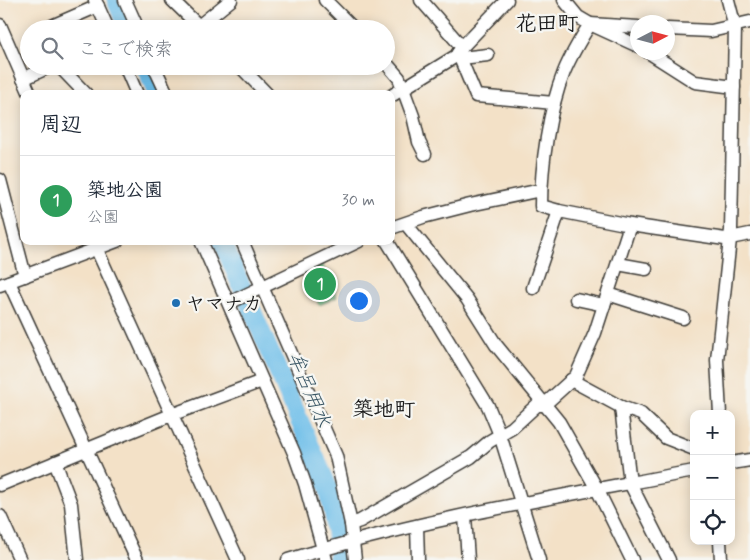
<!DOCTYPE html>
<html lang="ja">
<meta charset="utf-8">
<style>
body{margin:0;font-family:Mynerve,"Klee One",sans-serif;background:#f2f2f3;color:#1f2937}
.controls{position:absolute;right:15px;bottom:15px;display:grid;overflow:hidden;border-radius:10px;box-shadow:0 2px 12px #0003}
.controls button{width:45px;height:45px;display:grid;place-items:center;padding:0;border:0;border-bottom:1px solid #e0e1e3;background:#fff;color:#1f2937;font:25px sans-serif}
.compass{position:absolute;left:630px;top:15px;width:45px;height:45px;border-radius:50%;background:#fff;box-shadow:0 2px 12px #0003;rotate:84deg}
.you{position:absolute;left:358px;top:300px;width:18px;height:18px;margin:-12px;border:4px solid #fff;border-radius:50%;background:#1a73e8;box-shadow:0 0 0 8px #1a73e833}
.badge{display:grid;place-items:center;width:32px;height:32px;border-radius:50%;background:#0b8043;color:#fff;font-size:16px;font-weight:700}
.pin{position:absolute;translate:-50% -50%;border:2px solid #fff;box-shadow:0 1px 5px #0006}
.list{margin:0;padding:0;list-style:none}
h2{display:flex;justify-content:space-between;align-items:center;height:65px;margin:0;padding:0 20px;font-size:21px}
h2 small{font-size:16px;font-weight:400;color:#747a83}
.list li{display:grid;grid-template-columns:32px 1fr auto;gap:15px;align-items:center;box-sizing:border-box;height:90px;padding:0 20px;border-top:1px solid #e0e1e3}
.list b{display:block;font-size:19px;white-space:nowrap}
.list p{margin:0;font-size:16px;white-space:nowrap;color:#747a83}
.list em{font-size:16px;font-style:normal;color:#747a83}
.icon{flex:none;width:28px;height:28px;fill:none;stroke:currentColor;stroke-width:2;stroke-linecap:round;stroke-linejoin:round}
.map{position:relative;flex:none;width:750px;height:560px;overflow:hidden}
.search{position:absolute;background:#fff;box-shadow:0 2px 12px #0003;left:20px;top:20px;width:375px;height:55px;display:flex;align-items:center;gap:12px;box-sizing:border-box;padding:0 18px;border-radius:28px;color:#747a83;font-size:19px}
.panel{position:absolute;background:#fff;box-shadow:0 2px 12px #0003;left:20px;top:90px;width:375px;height:155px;border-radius:10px}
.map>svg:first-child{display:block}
</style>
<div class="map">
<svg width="750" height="560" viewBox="0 0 750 560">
<rect width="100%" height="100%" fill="#f6f6f2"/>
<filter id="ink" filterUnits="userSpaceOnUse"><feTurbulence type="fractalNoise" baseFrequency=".02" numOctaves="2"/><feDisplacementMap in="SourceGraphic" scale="10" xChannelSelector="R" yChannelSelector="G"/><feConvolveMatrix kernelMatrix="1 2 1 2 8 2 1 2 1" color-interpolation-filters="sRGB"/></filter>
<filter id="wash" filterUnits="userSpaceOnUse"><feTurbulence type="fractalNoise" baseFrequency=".0096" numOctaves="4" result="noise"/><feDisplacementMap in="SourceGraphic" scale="20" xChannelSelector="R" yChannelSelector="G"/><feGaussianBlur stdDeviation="1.12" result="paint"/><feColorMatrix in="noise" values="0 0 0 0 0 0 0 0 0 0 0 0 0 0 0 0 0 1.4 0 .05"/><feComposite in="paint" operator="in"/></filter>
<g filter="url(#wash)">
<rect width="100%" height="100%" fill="#f3e1c7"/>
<polygon fill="#76cb8f" stroke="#497456" points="322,264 337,297 319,305 304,272"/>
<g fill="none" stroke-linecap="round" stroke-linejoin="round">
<g stroke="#6dbee9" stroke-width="19">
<polyline points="116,0 128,29"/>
<polyline points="145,66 157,94"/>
<polyline points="222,241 328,487 335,522 338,560"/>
</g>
</g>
</g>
<g filter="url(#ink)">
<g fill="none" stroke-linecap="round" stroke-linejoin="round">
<defs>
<g id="minor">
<polyline points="95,0 108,29"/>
<polyline points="125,0 138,29"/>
<polyline points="172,0 202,29"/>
<polyline points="325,0 354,29"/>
<polyline points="421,0 462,47"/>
<polyline points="564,0 578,17 590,24 638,46"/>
<polyline points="0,25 30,94"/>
<path d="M638 27 590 24C580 40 571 55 564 72 549 109 541 166 541 206L559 211 630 225 725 239 750 234"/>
<polyline points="45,29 98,6"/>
<polyline points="195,29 231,0"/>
<polyline points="668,29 711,31 750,22"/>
<polyline points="648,52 695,82 734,87"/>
<polyline points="458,53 476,96 554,103"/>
<polyline points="461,58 488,55"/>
<polyline points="386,63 399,78 413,116 419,142 425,154"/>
<polyline points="59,66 86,94"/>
<polyline points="125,66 137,94"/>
<polyline points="154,66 167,94"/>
<polyline points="240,66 267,94"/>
<polyline points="23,79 51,66"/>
<polyline points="391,96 456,56 462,47 507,0"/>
<polyline points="0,180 25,276"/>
<polyline points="406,224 467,299 496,345 559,422 597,489 632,560"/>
<polyline points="391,228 423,217 470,205 541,190"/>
<polyline points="93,241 238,560"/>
<polyline points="201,241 294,453 305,484 326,560"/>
<polyline points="242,241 336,456 351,524 355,560"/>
<polyline points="387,241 488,406 500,435 539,560"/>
<polyline points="618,264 646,269"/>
<polyline points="9,282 137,560"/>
<polyline points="0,285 117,241"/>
<polyline points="533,288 559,211"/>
<polyline points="608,294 683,318"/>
<polyline points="576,299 604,305"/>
<polyline points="229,303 359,241"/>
<polyline points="571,380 621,407 641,414 666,438 694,449"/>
<polyline points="621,407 630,483 669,560"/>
<polyline points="720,414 717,360 731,230 735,27 728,0"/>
<polyline points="55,462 71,504 77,560"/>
<polyline points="731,463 750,460"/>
<polyline points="0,485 171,415 262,381"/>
<polyline points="0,516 20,560"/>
<polyline points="465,516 468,560"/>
<polyline points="351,524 360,521 471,457 490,441 512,428 537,405 544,405 576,376 595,333 630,225"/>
<polyline points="417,526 418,560"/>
<polyline points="720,541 721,560"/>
<path d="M288 560C420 519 558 497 694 471"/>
</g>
</defs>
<use href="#minor" stroke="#3c3a36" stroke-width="15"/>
<use href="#minor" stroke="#fff" stroke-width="12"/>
</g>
</g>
<circle fill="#1f6fb2" stroke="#f6f6f2" stroke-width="2" cx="176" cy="303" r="5"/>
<g text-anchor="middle" stroke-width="4.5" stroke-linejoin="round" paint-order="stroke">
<g font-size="19" font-weight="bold" fill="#1c1c1c" stroke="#f6f6f2" text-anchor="start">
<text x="186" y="310">ヤマナカ</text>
</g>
<g font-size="20" font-style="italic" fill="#385564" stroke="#f6f6f2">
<text transform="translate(310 389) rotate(67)" y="7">牟呂用水</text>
</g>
<g font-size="21" font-weight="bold" fill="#1c1c1c" stroke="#f6f6f2">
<text x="547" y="30">花田町</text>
<text x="384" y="416">築地町</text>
</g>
</g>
</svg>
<div class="controls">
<button>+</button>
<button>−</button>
<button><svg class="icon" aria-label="locate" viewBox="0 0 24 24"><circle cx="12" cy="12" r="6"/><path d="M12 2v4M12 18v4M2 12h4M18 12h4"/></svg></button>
</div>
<svg class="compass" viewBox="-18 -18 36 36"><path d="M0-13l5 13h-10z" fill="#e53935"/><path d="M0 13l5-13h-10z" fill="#747a83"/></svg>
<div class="you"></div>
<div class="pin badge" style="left:320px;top:284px;background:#2e9e5b">1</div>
<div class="search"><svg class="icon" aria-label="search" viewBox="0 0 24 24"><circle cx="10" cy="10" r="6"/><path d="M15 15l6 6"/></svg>ここで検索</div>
<section class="panel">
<h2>周辺<small></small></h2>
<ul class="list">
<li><span class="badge" style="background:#2e9e5b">1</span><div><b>築地公園</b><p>公園</p></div><em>30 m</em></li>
</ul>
</section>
</div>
